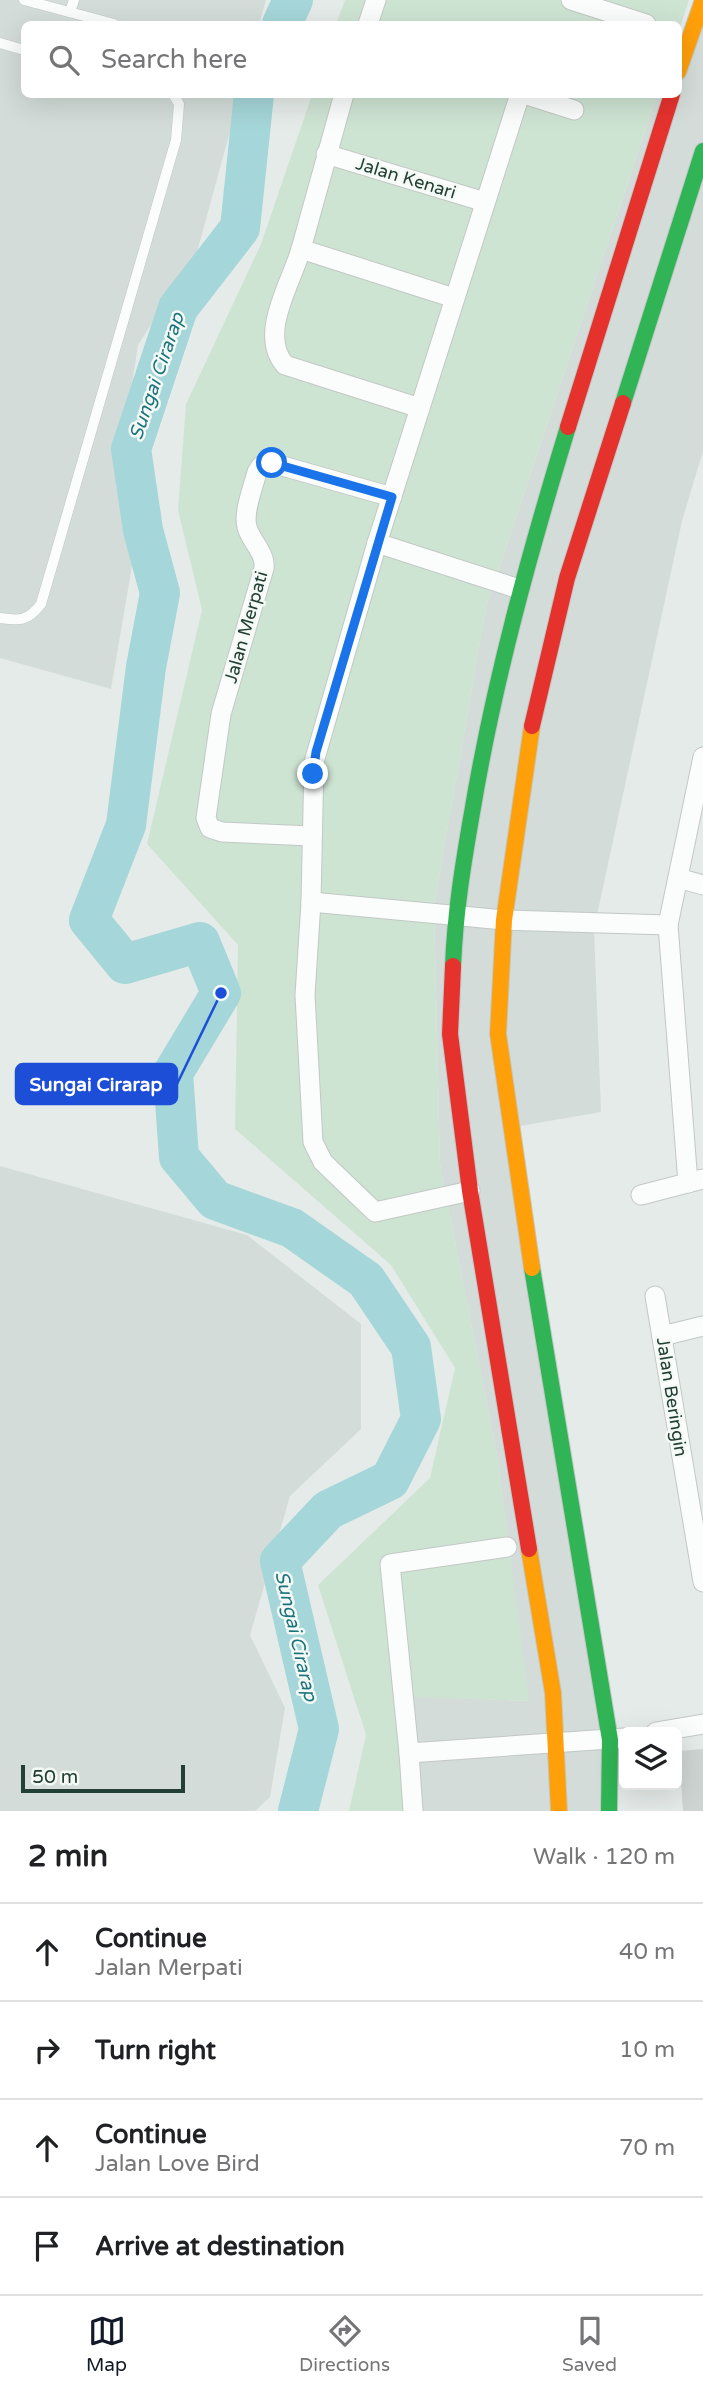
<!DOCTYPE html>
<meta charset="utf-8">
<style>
body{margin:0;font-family:"Varela Round",sans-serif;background:#f6f6f6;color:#202124}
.controls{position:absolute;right:21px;bottom:21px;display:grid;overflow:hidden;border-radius:10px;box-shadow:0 7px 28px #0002}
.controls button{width:63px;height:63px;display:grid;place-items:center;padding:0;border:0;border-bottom:2px solid #e0e0e0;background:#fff;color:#202124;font:35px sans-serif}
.scale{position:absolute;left:21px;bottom:18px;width:164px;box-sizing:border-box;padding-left:7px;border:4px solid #223f35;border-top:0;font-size:19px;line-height:24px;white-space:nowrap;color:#223f35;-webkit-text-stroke:5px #f4f9f6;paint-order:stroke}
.stop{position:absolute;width:21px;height:21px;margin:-16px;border:5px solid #1a73e8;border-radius:50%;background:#fff}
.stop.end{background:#1a73e8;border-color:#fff;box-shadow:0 2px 7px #0008}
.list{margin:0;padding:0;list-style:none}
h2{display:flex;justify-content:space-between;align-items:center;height:91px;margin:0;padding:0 28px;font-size:30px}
h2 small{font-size:23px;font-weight:400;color:#757577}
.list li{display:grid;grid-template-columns:46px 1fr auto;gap:21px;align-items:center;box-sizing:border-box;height:98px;padding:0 28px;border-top:2px solid #e0e0e0}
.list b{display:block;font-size:26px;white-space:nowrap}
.list p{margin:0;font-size:23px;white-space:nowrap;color:#757577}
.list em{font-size:23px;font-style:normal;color:#757577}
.icon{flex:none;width:38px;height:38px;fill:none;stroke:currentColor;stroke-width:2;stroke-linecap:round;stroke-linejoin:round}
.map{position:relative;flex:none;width:703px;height:1811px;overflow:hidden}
.search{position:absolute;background:#fff;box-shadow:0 7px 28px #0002;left:21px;right:21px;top:21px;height:77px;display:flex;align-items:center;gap:18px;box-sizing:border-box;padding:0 24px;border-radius:10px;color:#757577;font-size:26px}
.sheet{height:483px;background:#fff}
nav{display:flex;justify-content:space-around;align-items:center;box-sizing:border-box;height:98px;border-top:2px solid #e0e0e0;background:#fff;font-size:19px;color:#757577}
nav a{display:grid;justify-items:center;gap:4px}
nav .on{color:#111827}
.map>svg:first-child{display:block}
</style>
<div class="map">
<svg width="703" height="1811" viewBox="0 0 703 1811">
<rect width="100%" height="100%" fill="#e5ebe8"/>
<g fill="#d3dcd8">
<polygon points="0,0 266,0 259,24 24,24 24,94 240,95 197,252 138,345 116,487 134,554 111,689 0,658"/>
<polygon points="703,0 703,451 682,521 594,929 601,1112 520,1126 615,1811 409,1811 408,1696 528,1701 498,1461 440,1165 434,906 486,607 657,95 678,94"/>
<polygon points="0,1166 247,1235 361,1324 361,1429 290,1496 250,1635 285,1708 270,1797 255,1811 0,1811"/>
</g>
<g fill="#cee4d3">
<polygon points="345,0 689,0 679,30 678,24 336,24"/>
<polygon points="312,95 657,95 486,607 434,906 440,1165 498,1461 529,1701 408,1697 409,1811 349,1811 366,1735 318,1585 430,1478 455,1368 391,1265 235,1129 238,945 147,844 202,610 178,510 186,404 261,244"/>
</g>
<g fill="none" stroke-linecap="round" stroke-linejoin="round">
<g stroke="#a5d6d9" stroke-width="40">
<polyline points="282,24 293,0"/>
<polyline points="254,94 240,228 178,308 131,449 143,530 160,593 146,667 126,825 89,920 125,964 200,942 221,993 173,1073 179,1157 215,1200 292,1228 366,1280 411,1347 421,1419 390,1480 328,1510 280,1561 319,1729 298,1811"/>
</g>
</g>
<polygon fill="#ced4d1" points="703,1749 703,1811 683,1811 679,1751"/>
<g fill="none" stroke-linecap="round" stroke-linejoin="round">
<defs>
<g id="lane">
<polyline points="24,0 114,24"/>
<polyline points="70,12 74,0"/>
<polyline points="0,43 24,50"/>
<path d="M0 618C20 621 28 621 41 604L176 140 179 104 173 94"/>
</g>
<g id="street">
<polyline points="571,0 646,24"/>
<polyline points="368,24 376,0"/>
<polyline points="524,94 574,110"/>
<polyline points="326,154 485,202"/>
<polyline points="301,249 344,94"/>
<path d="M420 408 285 365C258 334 291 284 301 249L454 298"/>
<polyline points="377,543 314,762 311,902 305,995 313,1142 323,1162 375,1212 470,1191"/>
<polyline points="519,589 377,543 520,94"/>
<path d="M311 836 222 832 210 828 206 818 221 714 264 568C266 553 251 542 247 527 243 512 253 488 257 472L261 466 272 463 392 497"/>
<polyline points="678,878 703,885"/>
<polyline points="311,902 504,920 668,925"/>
<polyline points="688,1183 668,925 703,757"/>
<polyline points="641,1195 703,1179"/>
<polyline points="655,1296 703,1582"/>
<polyline points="662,1336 703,1326"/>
<polyline points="656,1732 703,1724"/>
<polyline points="409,1753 390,1564 507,1547"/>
<polyline points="413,1811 409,1753 624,1738"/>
</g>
<g id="fast">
<polyline points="623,403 703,151"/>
<path d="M453 966C455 914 463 864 472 813 494 681 529 555 568 427"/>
<polyline points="532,1268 610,1740 609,1811"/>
</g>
<g id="slow">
<polyline points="678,72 703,0"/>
<polyline points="532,1268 498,1034 504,920 532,726"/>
<polyline points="529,1549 553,1693 559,1811"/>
</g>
<g id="jam">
<polyline points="568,427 672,94"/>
<polyline points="532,726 567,578 623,403"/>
<polyline points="453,966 450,1034 470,1191 529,1549"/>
</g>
</defs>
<use href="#lane" stroke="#c2c8c5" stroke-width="11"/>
<use href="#street" stroke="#c2c8c5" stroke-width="21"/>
<use href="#fast" stroke="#c1c8c5" stroke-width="18"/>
<use href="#slow" stroke="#c1c8c5" stroke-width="18"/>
<use href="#jam" stroke="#c1c8c5" stroke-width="18"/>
<use href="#lane" stroke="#fbfcfc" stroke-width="10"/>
<use href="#street" stroke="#fbfcfc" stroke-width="19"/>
<use href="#fast" stroke="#30b455" stroke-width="16"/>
<use href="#slow" stroke="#ff9f0a" stroke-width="16"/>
<use href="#jam" stroke="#e5322d" stroke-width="16"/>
</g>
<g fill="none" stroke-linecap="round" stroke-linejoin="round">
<polyline stroke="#1a73e8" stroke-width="9" points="272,463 392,497 316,752 313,774"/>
</g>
<g text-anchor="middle" stroke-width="5" stroke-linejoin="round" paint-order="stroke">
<g font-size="18" fill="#223f35" stroke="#f4f9f6">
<text transform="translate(406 178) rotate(17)" y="6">Jalan Kenari</text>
<text transform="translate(246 627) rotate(-74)" y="6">Jalan Merpati</text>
<text transform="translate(672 1397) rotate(81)" y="6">Jalan Beringin</text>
</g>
<g font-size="19" font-style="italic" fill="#1b747c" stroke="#f4f9f6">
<text transform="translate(156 376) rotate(-71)" y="7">Sungai Cirarap</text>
<text transform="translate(297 1636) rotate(77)" y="7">Sungai Cirarap</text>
</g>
</g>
<path fill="none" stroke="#1d4ed8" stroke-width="2.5" d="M221 993L177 1084"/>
<circle fill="#1d4ed8" stroke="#f4f9f6" stroke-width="2.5" cx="221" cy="993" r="7"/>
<rect fill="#1d4ed8" stroke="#1d4ed8" stroke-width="2.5" x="16" y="1064" width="161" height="40" rx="7"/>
<g font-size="19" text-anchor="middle" font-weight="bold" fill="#fff">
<text x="96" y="1091">Sungai Cirarap</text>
</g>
</svg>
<div class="controls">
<button><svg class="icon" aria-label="layers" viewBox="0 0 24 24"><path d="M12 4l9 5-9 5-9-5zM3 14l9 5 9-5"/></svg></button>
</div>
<div class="scale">50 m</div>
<div class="stop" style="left:272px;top:463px"></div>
<div class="stop end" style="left:313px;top:774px"></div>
<div class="search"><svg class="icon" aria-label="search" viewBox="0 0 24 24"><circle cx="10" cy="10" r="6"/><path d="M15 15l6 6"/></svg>Search here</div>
</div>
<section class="sheet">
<h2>2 min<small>Walk · 120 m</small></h2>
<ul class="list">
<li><svg class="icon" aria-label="ahead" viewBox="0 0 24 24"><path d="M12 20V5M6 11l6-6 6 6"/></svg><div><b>Continue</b><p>Jalan Merpati</p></div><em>40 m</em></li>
<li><svg class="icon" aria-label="right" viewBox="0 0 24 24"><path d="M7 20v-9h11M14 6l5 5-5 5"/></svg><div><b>Turn right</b></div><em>10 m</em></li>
<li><svg class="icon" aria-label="ahead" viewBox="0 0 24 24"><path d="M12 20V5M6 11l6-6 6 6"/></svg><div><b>Continue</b><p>Jalan Love Bird</p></div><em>70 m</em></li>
<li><svg class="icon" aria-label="arrive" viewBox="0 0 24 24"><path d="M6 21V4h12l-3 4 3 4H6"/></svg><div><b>Arrive at destination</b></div></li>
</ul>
</section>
<nav>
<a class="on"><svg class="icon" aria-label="map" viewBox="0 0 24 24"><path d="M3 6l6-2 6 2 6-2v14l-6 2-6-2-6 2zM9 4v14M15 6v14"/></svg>Map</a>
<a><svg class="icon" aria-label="directions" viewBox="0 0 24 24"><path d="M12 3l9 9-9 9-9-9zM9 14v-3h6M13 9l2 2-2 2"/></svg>Directions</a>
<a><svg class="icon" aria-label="saved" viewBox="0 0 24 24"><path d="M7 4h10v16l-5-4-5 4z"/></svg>Saved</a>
</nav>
